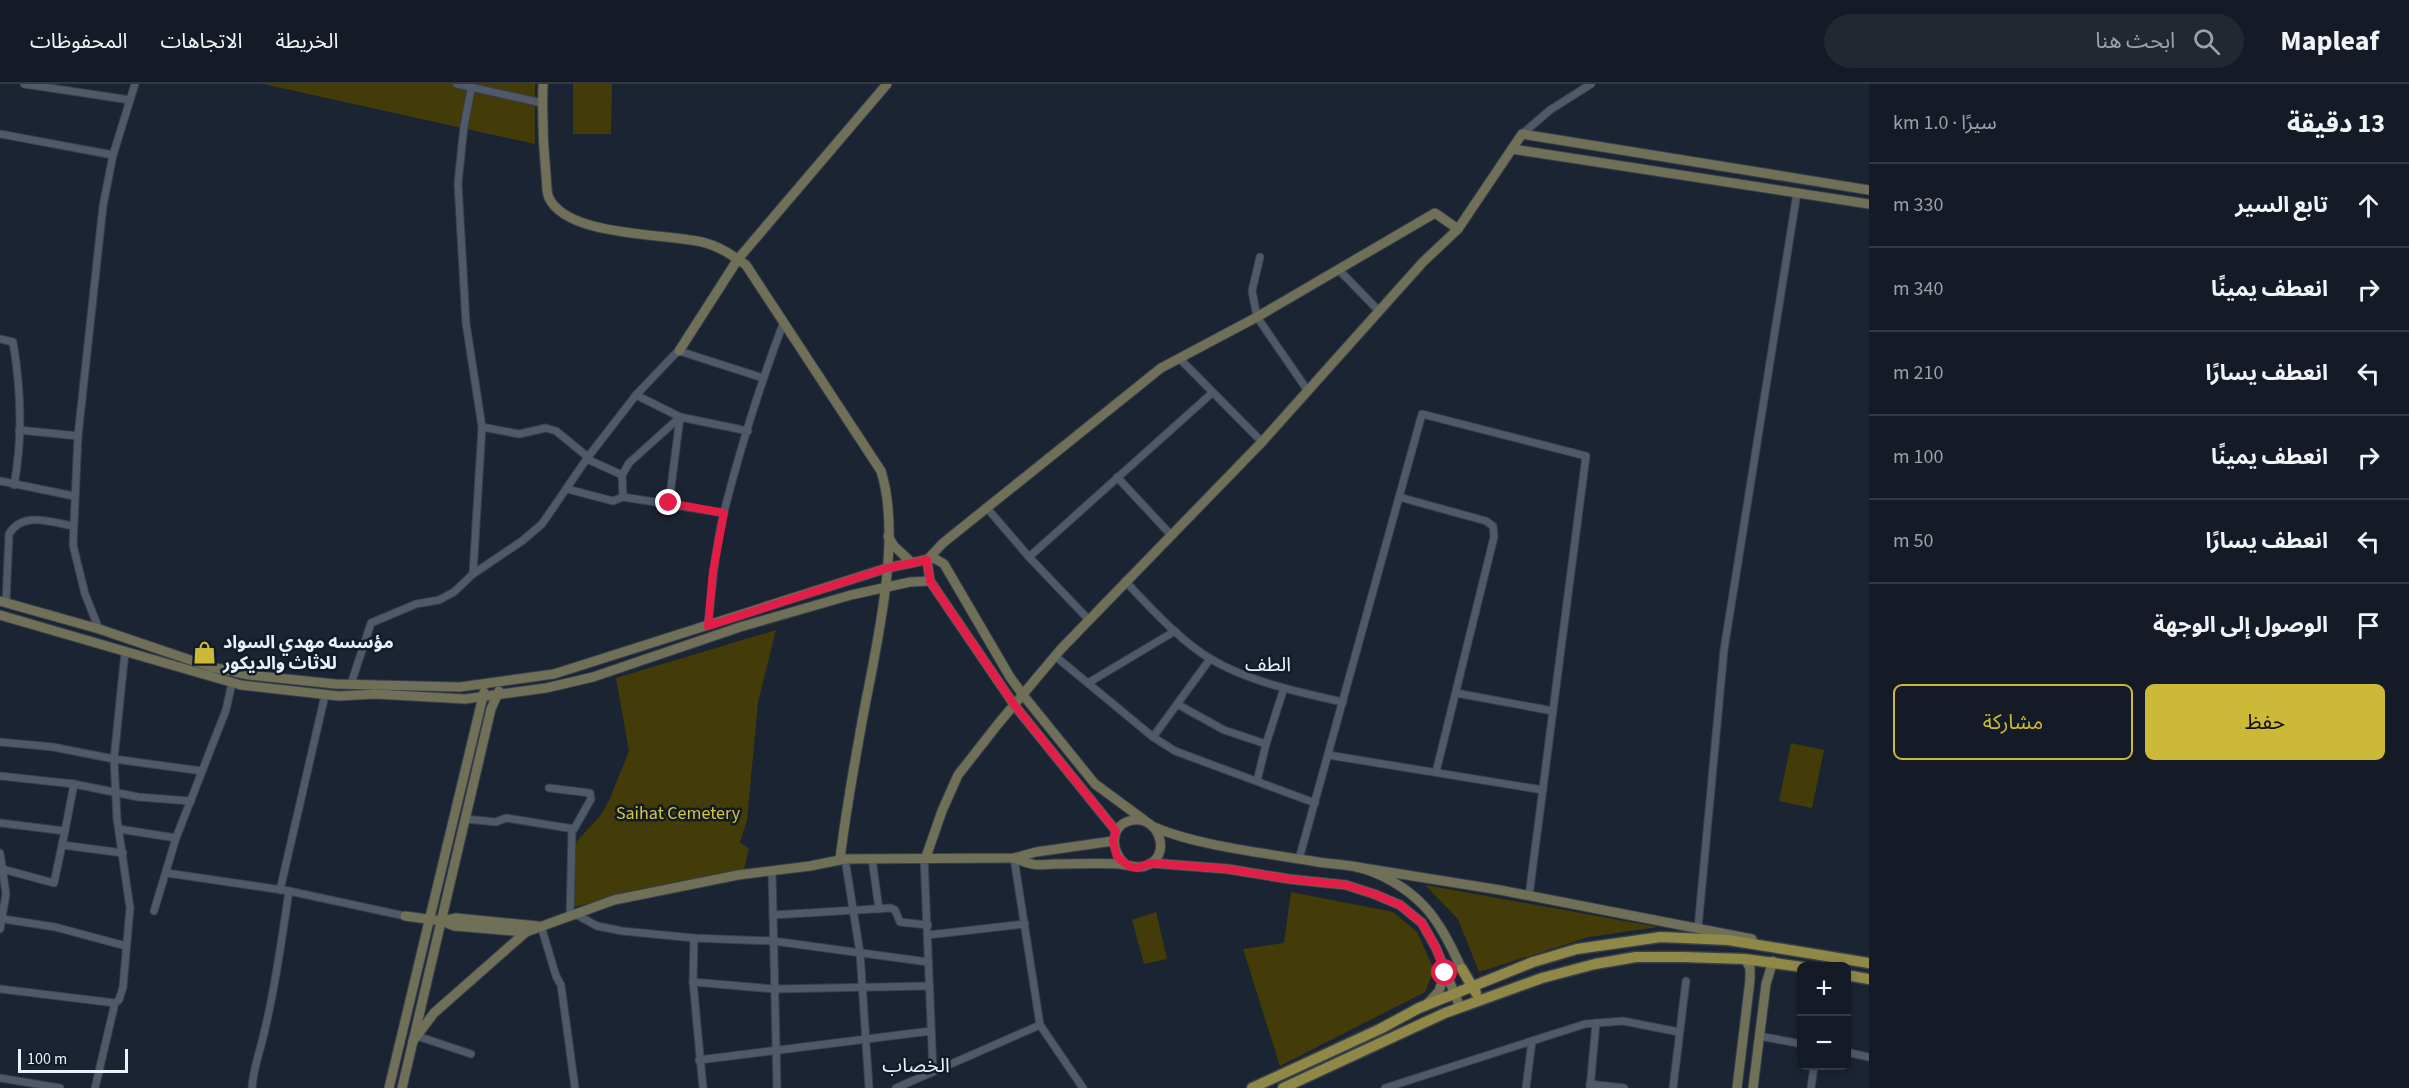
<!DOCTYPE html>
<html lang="ar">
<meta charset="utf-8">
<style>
body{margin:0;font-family:"Source Sans 3","Noto Sans Arabic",sans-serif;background:#212832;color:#f1f3f6;direction:rtl}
.controls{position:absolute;right:18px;bottom:18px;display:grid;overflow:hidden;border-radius:9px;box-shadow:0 3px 9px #0003}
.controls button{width:54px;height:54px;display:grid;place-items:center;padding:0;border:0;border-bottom:2px solid #333943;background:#141b26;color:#f1f3f6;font:30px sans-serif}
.scale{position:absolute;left:18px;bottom:15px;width:110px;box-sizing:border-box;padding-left:6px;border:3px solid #ebf1fb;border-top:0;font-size:16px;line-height:21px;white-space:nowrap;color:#ebf1fb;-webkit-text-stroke:4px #121b28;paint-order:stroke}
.stop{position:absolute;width:18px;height:18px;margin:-14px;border:4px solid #e11d48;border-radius:50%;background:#fff}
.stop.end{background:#e11d48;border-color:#fff;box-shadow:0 2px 6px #0008}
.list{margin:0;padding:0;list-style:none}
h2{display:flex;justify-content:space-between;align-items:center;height:78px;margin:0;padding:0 24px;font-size:26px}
h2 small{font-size:20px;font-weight:400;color:#9da1a7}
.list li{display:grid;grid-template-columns:39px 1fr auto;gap:18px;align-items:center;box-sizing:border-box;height:84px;padding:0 24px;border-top:2px solid #333943}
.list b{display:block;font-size:22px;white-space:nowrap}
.list em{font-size:20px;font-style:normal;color:#9da1a7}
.actions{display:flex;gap:12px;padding:18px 24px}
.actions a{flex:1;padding:14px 0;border:2px solid #cdb938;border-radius:9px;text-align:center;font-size:21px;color:#cdb938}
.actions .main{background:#cdb938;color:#111}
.icon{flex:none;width:33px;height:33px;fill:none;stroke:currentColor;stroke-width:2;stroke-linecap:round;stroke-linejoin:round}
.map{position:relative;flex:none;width:1869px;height:1004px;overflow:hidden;direction:ltr}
header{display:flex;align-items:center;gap:36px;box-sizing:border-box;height:84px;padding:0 30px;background:#141b26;border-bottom:2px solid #333943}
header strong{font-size:28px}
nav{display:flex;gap:33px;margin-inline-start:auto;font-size:21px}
.search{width:420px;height:54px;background:#212832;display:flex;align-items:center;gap:15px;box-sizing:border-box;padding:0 21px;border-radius:33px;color:#9da1a7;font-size:22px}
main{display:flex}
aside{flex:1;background:#141b26}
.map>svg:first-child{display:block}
</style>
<header>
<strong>Mapleaf</strong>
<div class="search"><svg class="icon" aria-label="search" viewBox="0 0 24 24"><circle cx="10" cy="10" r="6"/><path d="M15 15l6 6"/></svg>ابحث هنا</div>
<nav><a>الخريطة</a><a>الاتجاهات</a><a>المحفوظات</a></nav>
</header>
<main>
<aside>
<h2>13 دقيقة<small>سيرًا · 1.0 km</small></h2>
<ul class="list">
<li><svg class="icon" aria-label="ahead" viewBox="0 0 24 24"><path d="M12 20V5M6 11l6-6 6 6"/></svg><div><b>تابع السير</b></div><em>330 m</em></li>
<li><svg class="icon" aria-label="right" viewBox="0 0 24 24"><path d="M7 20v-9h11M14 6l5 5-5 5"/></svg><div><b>انعطف يمينًا</b></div><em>340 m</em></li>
<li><svg class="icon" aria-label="left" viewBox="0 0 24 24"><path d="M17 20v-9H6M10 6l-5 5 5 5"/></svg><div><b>انعطف يسارًا</b></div><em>210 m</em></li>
<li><svg class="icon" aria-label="right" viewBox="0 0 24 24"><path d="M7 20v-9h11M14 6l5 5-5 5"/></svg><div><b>انعطف يمينًا</b></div><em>100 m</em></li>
<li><svg class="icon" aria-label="left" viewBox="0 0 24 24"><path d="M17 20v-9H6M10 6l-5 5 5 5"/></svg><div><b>انعطف يسارًا</b></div><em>50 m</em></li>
<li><svg class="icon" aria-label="arrive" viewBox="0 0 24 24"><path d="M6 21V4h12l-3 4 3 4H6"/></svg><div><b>الوصول إلى الوجهة</b></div></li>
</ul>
<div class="actions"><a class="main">حفظ</a><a>مشاركة</a></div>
</aside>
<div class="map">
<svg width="1869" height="1004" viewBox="0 0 1869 1004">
<rect width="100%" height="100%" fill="#1b2432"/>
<g fill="#443c08">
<polygon points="263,0 535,0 535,60"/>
<polygon points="573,0 612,0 611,50 573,50"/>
<polygon points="776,546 758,618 747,736 740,758 749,765 744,785 573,823 573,767 578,756 600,732 609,717 629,667 616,594"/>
<polygon points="1791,659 1824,666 1812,724 1779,717"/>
<polygon points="1425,801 1658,843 1589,853 1479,888 1458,835"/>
<polygon points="1291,808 1393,828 1417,848 1434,886 1425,908 1280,982 1243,865 1284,859"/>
<polygon points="1156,828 1167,875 1144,880 1132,836"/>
</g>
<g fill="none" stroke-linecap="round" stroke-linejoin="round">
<defs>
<g id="street">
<polyline points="24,0 130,16"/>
<polyline points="457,0 542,19"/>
<polyline points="472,0 464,42 458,99 466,239 482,343 473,490"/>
<polyline points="0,50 113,71"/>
<polyline points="1522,50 1550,26 1591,0"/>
<polyline points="1260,173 1252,207 1257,233 1308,307"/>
<polyline points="1338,185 1379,227"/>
<path d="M0 255 13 258C21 305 23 354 14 401"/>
<polyline points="1179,274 1262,358"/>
<polyline points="636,311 680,333 748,347"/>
<polyline points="680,333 629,379 622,391 623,413 724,429"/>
<polyline points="482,343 519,350 546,344 556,347 588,373"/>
<polyline points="19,346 78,352"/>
<polyline points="587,375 622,391"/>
<polyline points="1117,393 1171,451"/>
<polyline points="0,397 74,412"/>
<polyline points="567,405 613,417 623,413"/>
<polyline points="1399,413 1486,437 1493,442 1494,453 1436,688"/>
<polyline points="669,419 680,333"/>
<polyline points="986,423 1029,473 1089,536"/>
<polyline points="1029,473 1212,309"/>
<path d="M1125 497C1148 521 1182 559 1211 575 1247 597 1301 609 1343 618"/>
<path d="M6 519 9 450C22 427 51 438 73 442"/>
<path d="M708 542C712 504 715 465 724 428 740 365 760 301 783 240"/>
<polyline points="99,545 85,510 73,461 78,352 103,122 113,71 135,0"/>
<polyline points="1055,572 1153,653 1175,667 1315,719"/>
<polyline points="1088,599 1175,547"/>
<polyline points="351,600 371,539 416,520 439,516 454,508 473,490 522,457 542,440 588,373 636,311 675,270 679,267 763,294"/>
<polyline points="1456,609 1553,627"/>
<polyline points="1177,620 1224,646 1266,660"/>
<polyline points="1153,653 1210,575"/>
<polyline points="0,658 53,663 114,675 202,687"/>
<polyline points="1328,671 1543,706"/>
<polyline points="0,692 74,700 138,713 191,717"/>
<polyline points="1257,697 1266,660 1284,604"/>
<polyline points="466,735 496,738 506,734 574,745 591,715 590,709 549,704"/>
<polyline points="0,739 65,747 54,799 2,785"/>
<polyline points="119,745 176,754"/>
<polyline points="65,747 74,700"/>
<polyline points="62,761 123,769"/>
<polyline points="0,769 6,810 0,845"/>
<polyline points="924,773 933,987"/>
<polyline points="1014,774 1040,941 1083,1004"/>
<polyline points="845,775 860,869 869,1004"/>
<polyline points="872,775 879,825"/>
<polyline points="1299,775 1422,330 1586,372 1529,812"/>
<polyline points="772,787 777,1004"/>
<polyline points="167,789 289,807 405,832"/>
<polyline points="280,806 325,611"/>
<polyline points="154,827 176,754 226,626 232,599"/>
<polyline points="577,831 597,842 622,847 694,854 773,857 928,878"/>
<polyline points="773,831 891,824 895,826 900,838 928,841"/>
<polyline points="570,833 572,746"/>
<polyline points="3,835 55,843 126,862"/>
<polyline points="541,842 556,892 561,901 575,1004"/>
<polyline points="1698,844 1724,566 1797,109"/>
<polyline points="928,851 1025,840"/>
<polyline points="694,854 693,898 703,1004"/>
<polyline points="693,898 774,905 930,902"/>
<polyline points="0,905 115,919"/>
<polyline points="417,952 471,970"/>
<polyline points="1759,952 1802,960"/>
<polyline points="1846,968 1869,973"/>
<polyline points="699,976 931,947"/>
<polyline points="0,994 60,1004"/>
<polyline points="1590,1000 1624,1004"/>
<polyline points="95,1004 115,919 119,916 123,903 130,824 117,735 114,675 125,568"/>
<path d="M252 1004C253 984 261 965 265 945 276 900 282 853 289 807"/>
<polyline points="896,1004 1040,941"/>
<polyline points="1385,1004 1585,940 1623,937 1679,948"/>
<polyline points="1526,1004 1532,957"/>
<polyline points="1590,1004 1596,939"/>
<polyline points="1673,1004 1686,897"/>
<polyline points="1811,1004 1814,982"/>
</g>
<g id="secondary">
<path d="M543 0C542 31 543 61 546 91 547 98 546 108 549 114 568 153 664 149 702 158 719 162 732 171 746 181L881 387C902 453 877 559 864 627 855 676 846 726 840 775"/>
<polyline points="1512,65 1869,120"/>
<polyline points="679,267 738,175 887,0"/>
<polyline points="888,452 894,462 912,479"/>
<polyline points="930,497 927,476 943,459 1161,284 1257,233 1435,129 1458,145"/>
<polyline points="0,517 99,545 211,583 249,591 335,600 460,603 554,590 887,484 934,474 944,480 1010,593 1023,611 1095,700 1144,736"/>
<polyline points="0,531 241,601 339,612 375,610 465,615 546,604 593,593 740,543 851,511 910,498 930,497 1015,622 1116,747"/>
<path d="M1154 743C1198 762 1264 769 1312 777 1327 780 1343 780 1357 783 1382 789 1407 804 1424 822 1441 840 1451 863 1462 885"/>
<polyline points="926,773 942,727 958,691 998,640 1061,565 1262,358 1423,178 1458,145 1522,50 1869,106"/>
<path d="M1014 774C1020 776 1026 779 1032 780 1039 782 1047 780 1055 780 1076 780 1097 779 1119 780 1130 781 1138 786 1150 780 1171 768 1158 733 1134 736 1109 739 1110 767 1125 780"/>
<polyline points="1151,779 1228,785 1289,795 1346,801 1374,810 1400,821 1422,839 1436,864 1460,923"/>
<polyline points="1357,783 1500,806 1752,855"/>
<polyline points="405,832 442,837 454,842 526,848"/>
<polyline points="442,837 456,834 538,842"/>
<polyline points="1427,920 1439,907 1445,889"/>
<polyline points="413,957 434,929 526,848 614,816 738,791 810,782 845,775 1014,774 1036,768 1113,757"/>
<polyline points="389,1004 484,608"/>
<polyline points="402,1004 491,625 499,607"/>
<polyline points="1737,1004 1750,896 1750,884 1745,875"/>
<polyline points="1753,1004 1766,900 1773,877"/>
</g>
<g id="primary">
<polyline points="1462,885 1476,909"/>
<polyline points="1846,891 1869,895"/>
<polyline points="1252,1004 1380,945 1419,924 1533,878 1577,865 1661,853 1728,856 1869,879"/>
<polyline points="1283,1004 1445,929 1542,894 1595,880 1636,873 1683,873 1745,875 1802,883"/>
</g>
</defs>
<use href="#street" stroke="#383f4b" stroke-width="9"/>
<use href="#secondary" stroke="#383f4b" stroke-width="11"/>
<use href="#primary" stroke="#383f4b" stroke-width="13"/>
<use href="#street" stroke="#4f5968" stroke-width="7"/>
<use href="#secondary" stroke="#6f7057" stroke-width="9"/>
<use href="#primary" stroke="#8f8846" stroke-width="10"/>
</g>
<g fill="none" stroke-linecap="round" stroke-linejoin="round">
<polyline stroke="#e11d48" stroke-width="8" points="669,419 724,429 713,487 708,542 887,484 927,476 930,497 1015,622 1116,747 1113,757 1117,773 1129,782 1137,784 1151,779 1228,785 1289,795 1346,801 1374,810 1400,821 1422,839 1436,864 1445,889"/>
</g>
<defs>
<symbol id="shop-bare" viewBox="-9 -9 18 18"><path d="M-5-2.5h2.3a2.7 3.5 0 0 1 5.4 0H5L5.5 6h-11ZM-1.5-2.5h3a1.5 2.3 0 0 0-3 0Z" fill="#cdb938" stroke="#121b28" stroke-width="2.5" paint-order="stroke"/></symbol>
</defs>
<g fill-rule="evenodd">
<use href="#shop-bare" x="188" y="552" width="33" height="33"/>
</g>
<g text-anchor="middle" stroke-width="5" stroke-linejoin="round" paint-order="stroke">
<g font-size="18" font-weight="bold" fill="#ebf1fb" stroke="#121b28" text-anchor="start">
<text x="223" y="564">مؤسسه مهدي السواد<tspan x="223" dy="21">للاثاث والديكور</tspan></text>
</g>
<g font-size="18" fill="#dac53a" stroke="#121b28">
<text x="678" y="735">Saihat Cemetery</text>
</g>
<g font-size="20" fill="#ebf1fb" stroke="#121b28">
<text x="1268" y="587">الطف</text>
<text x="916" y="988">الخصاب</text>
</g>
</g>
</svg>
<div class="controls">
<button>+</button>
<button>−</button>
</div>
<div class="scale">100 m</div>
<div class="stop" style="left:1445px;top:889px"></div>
<div class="stop end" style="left:669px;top:419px"></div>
</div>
</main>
